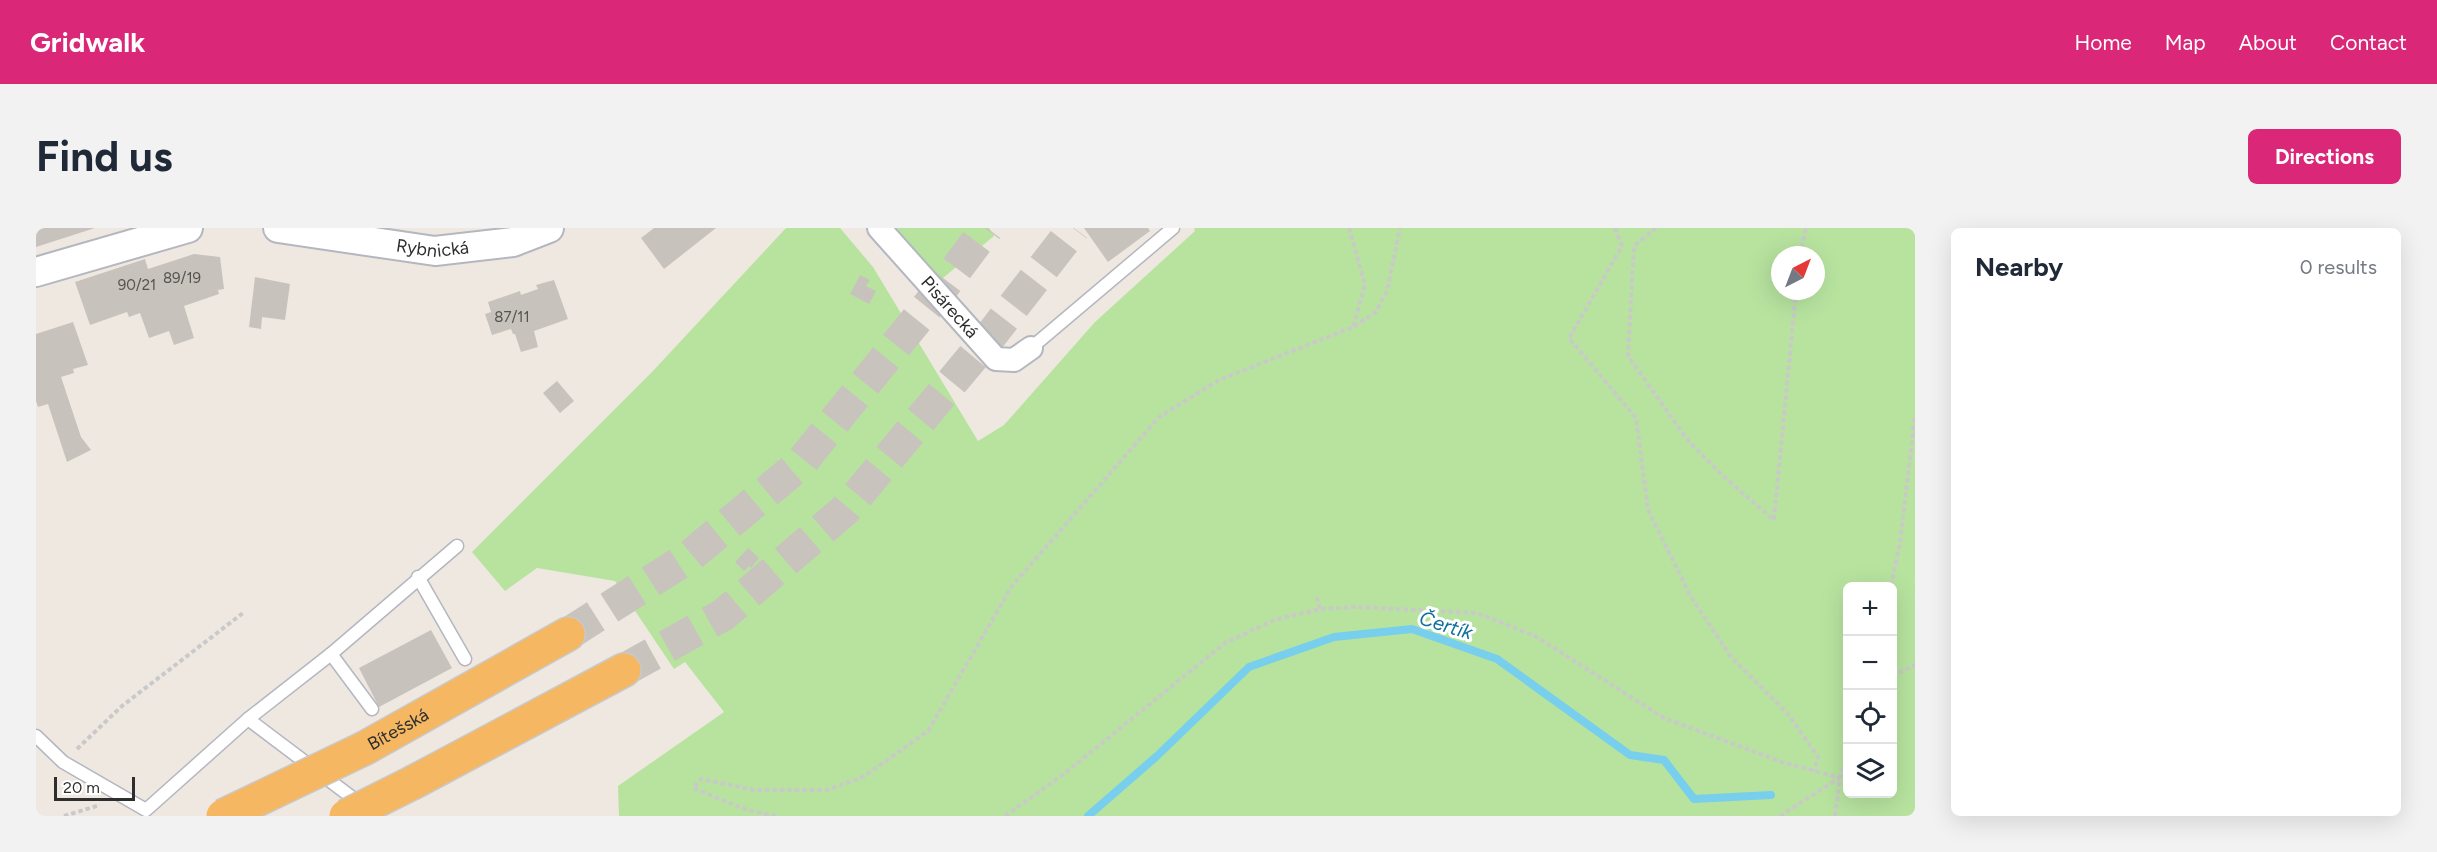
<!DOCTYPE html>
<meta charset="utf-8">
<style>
body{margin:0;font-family:Figtree,sans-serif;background:#f2f2f3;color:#1f2937}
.controls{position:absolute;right:18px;bottom:18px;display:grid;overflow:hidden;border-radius:9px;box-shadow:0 6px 24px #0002}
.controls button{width:54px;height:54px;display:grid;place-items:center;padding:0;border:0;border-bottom:2px solid #e0e1e3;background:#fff;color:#1f2937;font:30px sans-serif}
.compass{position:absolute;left:1735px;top:18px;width:54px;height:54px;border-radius:50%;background:#fff;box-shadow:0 6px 24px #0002;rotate:42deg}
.scale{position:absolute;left:18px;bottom:15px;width:81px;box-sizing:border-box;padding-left:6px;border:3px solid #2e2e2e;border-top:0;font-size:16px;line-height:21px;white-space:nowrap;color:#2e2e2e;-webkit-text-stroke:4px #fff;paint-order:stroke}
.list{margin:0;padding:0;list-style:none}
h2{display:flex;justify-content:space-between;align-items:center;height:78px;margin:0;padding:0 24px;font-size:26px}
h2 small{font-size:20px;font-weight:400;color:#747a83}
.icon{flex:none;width:33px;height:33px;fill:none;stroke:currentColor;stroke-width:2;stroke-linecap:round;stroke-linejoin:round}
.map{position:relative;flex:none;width:1879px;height:588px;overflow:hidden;border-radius:9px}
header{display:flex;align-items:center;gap:36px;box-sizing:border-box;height:84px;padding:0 30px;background:#db2777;color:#fff}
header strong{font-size:28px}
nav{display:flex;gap:33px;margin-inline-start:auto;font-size:21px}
.intro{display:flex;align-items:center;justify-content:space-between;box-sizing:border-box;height:144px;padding:0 36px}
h1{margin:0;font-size:42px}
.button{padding:15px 27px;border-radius:9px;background:#db2777;color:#fff;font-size:21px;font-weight:700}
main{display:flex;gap:36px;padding:0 36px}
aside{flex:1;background:#fff;border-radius:9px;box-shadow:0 6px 24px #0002}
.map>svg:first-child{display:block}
</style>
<header>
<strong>Gridwalk</strong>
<nav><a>Home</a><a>Map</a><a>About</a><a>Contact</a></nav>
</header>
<div class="intro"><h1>Find us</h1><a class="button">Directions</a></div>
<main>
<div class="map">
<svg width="1879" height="588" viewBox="0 0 1879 588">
<rect width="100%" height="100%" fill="#eee8e1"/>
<g fill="#b7e39f" fill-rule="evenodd">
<path d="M750 0H804L837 39 942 213 968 197 1059 94 1159 3 1158 0H1879V588H583L582 558 688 484 649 434 638 441 579 353 501 340 469 363 436 324 616 144ZM1744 27H1780V63H1744ZM1812 358H1856V566H1812Z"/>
<polygon points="853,0 953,0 958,8 902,54"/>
</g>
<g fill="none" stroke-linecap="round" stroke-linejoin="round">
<polyline stroke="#77cfed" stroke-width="8" points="1052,588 1121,528 1213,439 1298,409 1376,401 1461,431 1594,527 1628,532 1658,571 1735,567"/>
</g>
<g fill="#c7c3bc">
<polygon points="0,0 59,0 0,19"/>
<polygon points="618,0 680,0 628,41 605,10"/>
<polygon points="1048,0 1112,0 1114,3 1072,34"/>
<polygon points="158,26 184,29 188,61 182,62 183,66 148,78 158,110 138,117 133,103 113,110 104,85 93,89 91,84 54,97 39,54 109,31 112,41"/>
<polygon points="824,47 834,52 830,58 840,63 833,76 814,66"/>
<polygon points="219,49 254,56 249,92 226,89 225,101 213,99"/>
<polygon points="518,52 532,91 498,103 502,119 485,124 479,106 477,106 475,101 456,107 449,86 455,84 452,74 484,63 485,67 502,61 500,57"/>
<polygon points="37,94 52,137 37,141 38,145 25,149 45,209 55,222 31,234 12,176 2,179 0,173 0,106"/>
<polygon points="521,153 538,173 524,185 507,165"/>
<polygon points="712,320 723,330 715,340 713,338 708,343 699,334"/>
<polygon points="395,402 416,440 343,479 323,440"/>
</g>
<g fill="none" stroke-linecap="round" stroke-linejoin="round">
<g stroke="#c8c3bd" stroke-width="33" stroke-dasharray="33 16" stroke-linecap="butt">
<polyline points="532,406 653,329 764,236 903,64 951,0"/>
<polyline points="588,442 687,387 810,281 956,106 1038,0"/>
</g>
<defs>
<g id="service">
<polyline points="995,120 1137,0"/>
<polyline points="382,349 429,431"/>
<polyline points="295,426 336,481"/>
<polyline points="212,491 326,577"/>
<polyline points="0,508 27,534 110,582 212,491 295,426 421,318"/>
</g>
<g id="minor">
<path id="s1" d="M843 0 960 131 978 132 995 120"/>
</g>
<g id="tertiary">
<path id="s2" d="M242 0 399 23 477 14 513 0"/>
<polyline points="0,44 152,0"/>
</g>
<g id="trunk">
<path id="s3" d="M329 520 532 406"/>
<polyline points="378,554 588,442"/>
</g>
</defs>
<use href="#service" stroke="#b4b7c0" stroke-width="15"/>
<use href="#minor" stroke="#b4b7c0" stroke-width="26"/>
<use href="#tertiary" stroke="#b4b7c0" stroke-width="32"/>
<use href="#trunk" stroke="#c9c9c9" stroke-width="36"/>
<g stroke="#c9c9c9" stroke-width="4" stroke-dasharray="4.5 3" stroke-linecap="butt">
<polyline points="1313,0 1329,57 1317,99"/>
<polyline points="1579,0 1586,18 1533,110 1600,190 1612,282 1655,369 1695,429 1752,486 1782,529 1778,543"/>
<polyline points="1620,0 1598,18 1592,128 1653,214 1687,248 1738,292 1760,63"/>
<polyline points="1764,27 1770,0"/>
<polyline points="1855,358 1864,315 1879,187"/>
<polyline points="1281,369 1284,381"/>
<polyline points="1856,448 1879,437"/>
<polyline points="41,521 86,478 207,385"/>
<polyline points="28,588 64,577"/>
<polyline points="740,588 711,582 657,560 665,551 718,562 791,562 827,549 892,503 976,358 1123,189 1183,152 1317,99 1340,84 1351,63 1364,0"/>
<polyline points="969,588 1029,545 1189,415 1238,392 1284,381 1321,379 1441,385 1499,408 1628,490 1746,534 1804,550"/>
<polyline points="1744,588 1803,550"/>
<polyline points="1799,588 1804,550 1812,525"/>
</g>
<use href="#service" stroke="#fff" stroke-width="12"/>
<use href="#minor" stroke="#fff" stroke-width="22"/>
<use href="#tertiary" stroke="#fff" stroke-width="28"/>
<use href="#trunk" stroke="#f5b762" stroke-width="33"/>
<defs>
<g id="trunk-bridge">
<polyline points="187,588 329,520"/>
<polyline points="310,588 378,554"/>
</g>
</defs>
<use href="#trunk-bridge" stroke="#c9c9c9" stroke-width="36" stroke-linecap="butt"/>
<use href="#trunk-bridge" stroke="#f5b762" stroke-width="33"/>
</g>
<g text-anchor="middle" stroke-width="6" stroke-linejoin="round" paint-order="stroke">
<g font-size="15" fill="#545352">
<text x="146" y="55">89/19</text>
<text x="101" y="62">90/21</text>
<text x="476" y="94">87/11</text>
</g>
<g font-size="18" fill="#2e2e2e" stroke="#fff">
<text dy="6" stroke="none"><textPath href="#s2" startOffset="156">Rybnická</textPath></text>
<text dy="6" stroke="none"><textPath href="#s1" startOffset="106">Pisárecká</textPath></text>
<text dy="6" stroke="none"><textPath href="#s3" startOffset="38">Bítešská</textPath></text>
</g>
<g font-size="20" font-style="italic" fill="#106f9f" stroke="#fff">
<text transform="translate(1410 397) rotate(17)" y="7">Čertík</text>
</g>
</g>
</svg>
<div class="controls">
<button>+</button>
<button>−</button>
<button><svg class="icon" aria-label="locate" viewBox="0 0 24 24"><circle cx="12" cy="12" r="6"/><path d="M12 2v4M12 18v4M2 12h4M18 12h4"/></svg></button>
<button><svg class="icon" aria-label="layers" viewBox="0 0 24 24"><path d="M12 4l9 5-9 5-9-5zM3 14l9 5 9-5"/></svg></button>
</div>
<svg class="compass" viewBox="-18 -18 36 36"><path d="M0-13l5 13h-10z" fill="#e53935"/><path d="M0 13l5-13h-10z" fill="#747a83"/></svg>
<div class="scale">20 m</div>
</div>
<aside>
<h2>Nearby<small>0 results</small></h2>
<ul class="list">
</ul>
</aside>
</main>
